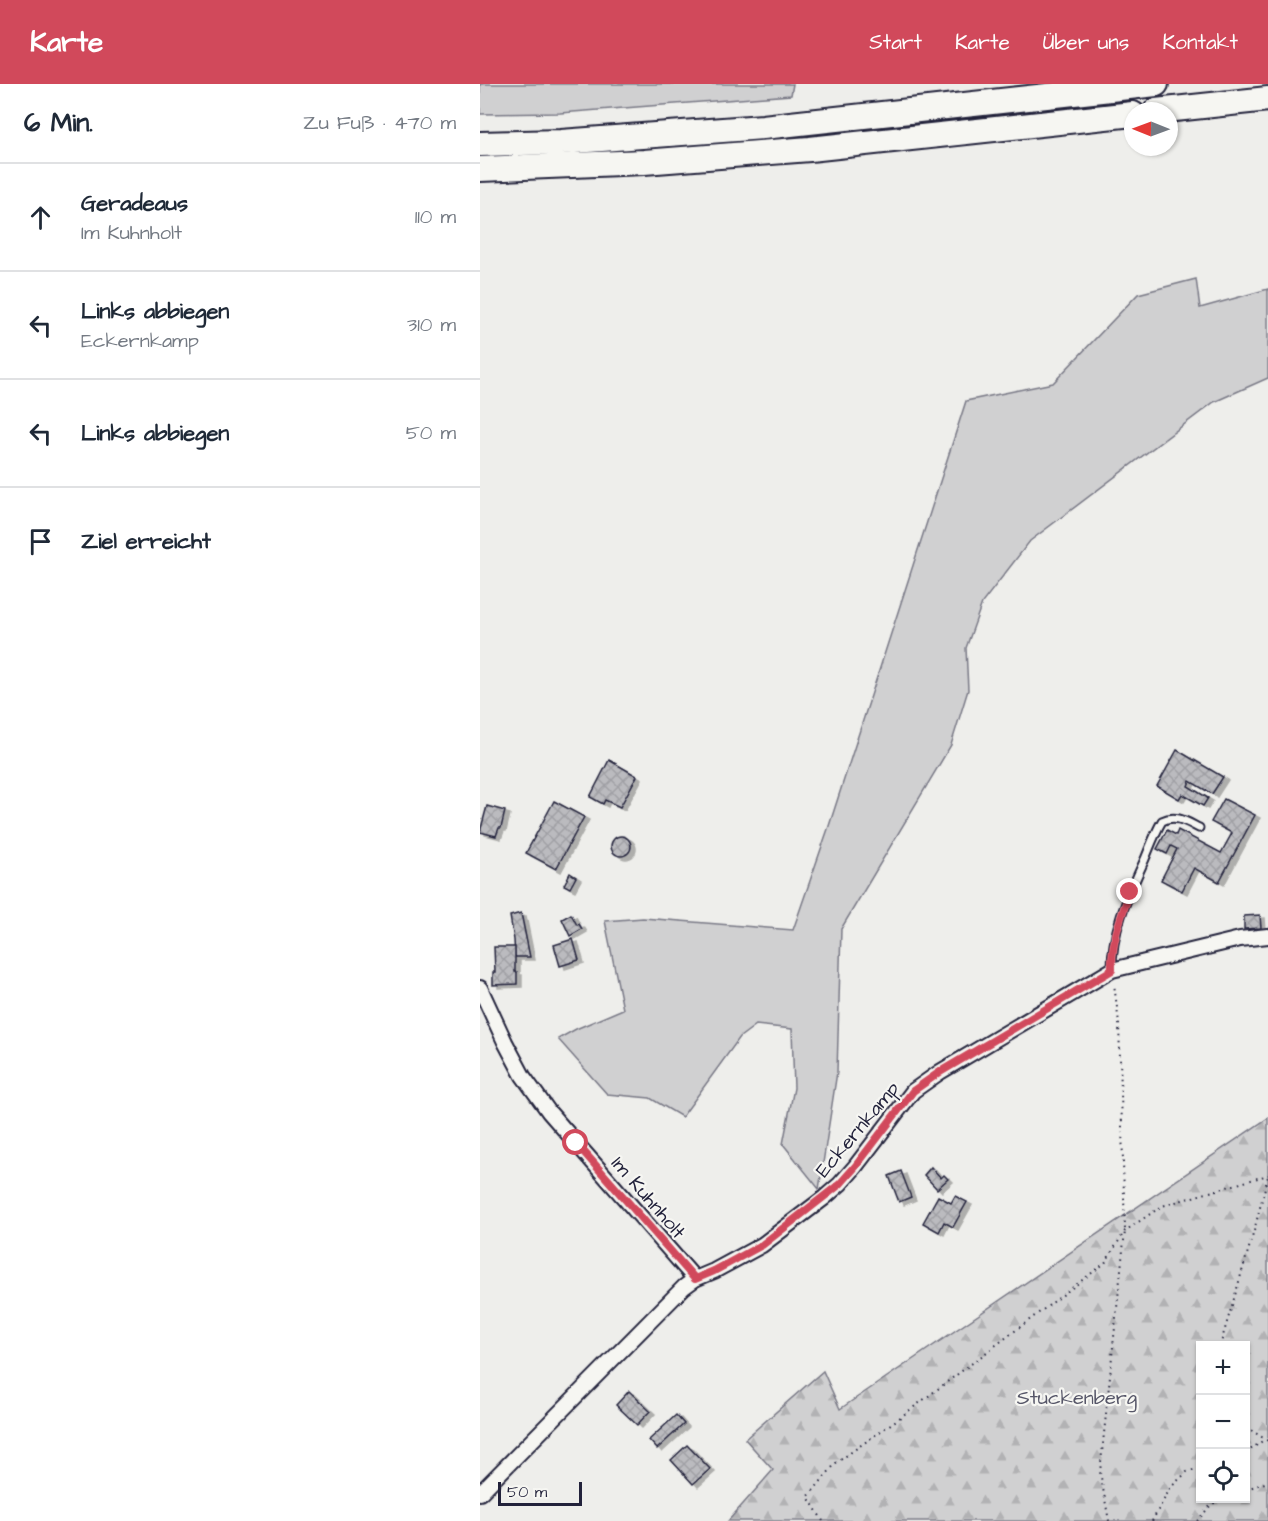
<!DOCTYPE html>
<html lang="de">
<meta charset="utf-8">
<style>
body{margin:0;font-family:"Architects Daughter",sans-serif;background:#f6f6f7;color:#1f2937}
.controls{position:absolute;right:18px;bottom:18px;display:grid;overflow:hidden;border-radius:0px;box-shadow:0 2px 4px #0004}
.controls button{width:54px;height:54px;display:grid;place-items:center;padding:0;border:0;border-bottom:2px solid #e0e1e3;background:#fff;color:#1f2937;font:30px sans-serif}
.compass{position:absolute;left:644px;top:18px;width:54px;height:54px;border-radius:50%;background:#fff;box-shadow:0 2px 4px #0004;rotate:271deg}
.scale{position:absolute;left:18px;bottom:15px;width:84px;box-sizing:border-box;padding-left:6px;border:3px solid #22223b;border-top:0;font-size:16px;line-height:21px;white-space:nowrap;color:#22223b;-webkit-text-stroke:4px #f6f6f2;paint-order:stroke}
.stop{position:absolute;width:18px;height:18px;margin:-14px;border:4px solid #d1495b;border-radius:50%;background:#fff}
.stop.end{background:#d1495b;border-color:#fff;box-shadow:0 2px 6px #0008}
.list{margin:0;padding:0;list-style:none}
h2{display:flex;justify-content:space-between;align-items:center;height:78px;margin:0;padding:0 24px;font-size:26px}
h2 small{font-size:20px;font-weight:400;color:#747a83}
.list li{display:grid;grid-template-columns:39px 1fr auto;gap:18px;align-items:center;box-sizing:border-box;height:108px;padding:0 24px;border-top:2px solid #e0e1e3}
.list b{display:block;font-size:22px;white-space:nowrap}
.list p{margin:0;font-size:20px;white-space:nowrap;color:#747a83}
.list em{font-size:20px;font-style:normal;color:#747a83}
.icon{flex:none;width:33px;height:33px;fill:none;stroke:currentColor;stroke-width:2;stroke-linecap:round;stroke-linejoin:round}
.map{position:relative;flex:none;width:788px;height:1437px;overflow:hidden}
header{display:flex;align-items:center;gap:36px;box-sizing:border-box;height:84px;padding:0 30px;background:#d1495b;color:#fff}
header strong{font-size:28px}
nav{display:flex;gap:33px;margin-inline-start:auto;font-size:21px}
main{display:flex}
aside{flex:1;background:#fff}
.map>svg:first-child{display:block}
</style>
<header>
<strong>Karte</strong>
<nav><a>Start</a><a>Karte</a><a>Über uns</a><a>Kontakt</a></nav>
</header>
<main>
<aside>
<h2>6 Min.<small>Zu Fuß · 470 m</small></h2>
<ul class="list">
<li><svg class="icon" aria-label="ahead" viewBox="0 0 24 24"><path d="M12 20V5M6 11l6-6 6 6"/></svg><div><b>Geradeaus</b><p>Im Kuhnholt</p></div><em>110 m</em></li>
<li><svg class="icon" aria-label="left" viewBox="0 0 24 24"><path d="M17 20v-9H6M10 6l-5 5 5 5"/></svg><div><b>Links abbiegen</b><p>Eckernkamp</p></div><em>310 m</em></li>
<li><svg class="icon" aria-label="left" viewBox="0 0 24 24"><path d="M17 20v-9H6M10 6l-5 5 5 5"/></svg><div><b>Links abbiegen</b></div><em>50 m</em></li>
<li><svg class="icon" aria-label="arrive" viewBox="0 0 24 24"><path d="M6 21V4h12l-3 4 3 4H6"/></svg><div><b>Ziel erreicht</b></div></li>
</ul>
</aside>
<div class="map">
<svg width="788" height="1437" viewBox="0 0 788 1437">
<defs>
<pattern id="forest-firs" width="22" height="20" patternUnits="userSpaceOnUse" patternTransform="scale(1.5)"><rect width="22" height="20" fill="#d0d0d1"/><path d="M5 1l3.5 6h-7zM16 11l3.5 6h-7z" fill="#b2b2b4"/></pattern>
<pattern id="building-cross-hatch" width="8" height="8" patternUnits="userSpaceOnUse" patternTransform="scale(1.5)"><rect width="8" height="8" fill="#bbbbbf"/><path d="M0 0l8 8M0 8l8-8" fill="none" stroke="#a0a0a5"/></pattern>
<filter id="shadow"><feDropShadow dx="5" dy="3" stdDeviation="0" flood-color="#0004"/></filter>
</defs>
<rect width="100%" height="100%" fill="#eeeeeb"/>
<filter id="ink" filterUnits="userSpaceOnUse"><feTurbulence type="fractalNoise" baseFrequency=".0167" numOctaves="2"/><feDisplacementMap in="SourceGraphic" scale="12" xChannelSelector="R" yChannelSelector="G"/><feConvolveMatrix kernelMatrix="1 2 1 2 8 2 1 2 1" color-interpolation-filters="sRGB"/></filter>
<g filter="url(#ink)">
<g fill="#d0d0d1" stroke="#797986" stroke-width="1.5">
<polygon points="0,0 313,0 311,11 80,29 0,30"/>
<polygon points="716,195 720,224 788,205 788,294 734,318 550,457 502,519 486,564 488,606 471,661 361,845 357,988 339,1105 303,1060 314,1004 312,945 276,941 260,953 202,1033 170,1014 127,1010 78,955 96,945 143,925 125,837 163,834 313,846 349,742 486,317 573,299 658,210"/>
</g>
<path fill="url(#forest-firs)" stroke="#797986" stroke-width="1.5" fill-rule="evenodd" d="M788 1034V1437H248L293 1386 265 1355 343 1287 360 1325ZM720 1262H766V1414H720Z"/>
<g fill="url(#building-cross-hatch)" stroke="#22223b" stroke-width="1.5" filter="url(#shadow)">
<polygon points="697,666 743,693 732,710 710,697 708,702 728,714 723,722 702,710 699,715 677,702"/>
<polygon points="129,676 157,692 140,723 125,716 123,720 110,713"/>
<polygon points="744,715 775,731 739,798 714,784 702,807 681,796 697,765 691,762 687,770 677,765 687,746 696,751 698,746 741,769 752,749 731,738"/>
<polygon points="74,717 104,733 76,785 46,769"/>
<polygon points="7,722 25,727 21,744 19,744 16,752 0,748"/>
<circle cx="141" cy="762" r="10"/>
<polygon points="90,789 96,793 90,804 84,801"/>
<polygon points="41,829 50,873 35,873 34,856 30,832"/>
<polygon points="91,830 97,841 99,840 102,845 90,852 82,835"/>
<polygon points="780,831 781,844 764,845 764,832"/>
<polygon points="93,855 99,876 80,882 74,861"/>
<polygon points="14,863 35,863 35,888 37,888 37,900 13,901 13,888 15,888"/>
<polygon points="451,1083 461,1094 464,1091 468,1095 457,1105 444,1091"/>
<polygon points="421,1087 431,1113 419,1118 409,1092"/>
<polygon points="458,1112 471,1119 475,1112 487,1118 473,1143 464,1138 459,1148 443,1139"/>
<polygon points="149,1307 170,1327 157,1341 136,1321"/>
<polygon points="196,1331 204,1340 177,1365 169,1356"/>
<polygon points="207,1361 230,1385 213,1400 191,1376"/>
</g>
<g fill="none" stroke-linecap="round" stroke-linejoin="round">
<defs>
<path id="service" d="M632 886C631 847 649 810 665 775 670 763 675 749 682 737 696 730 707 738 719 744"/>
<g id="minor">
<polyline points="0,904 25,958 43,992 69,1028 215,1195"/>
<polyline points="0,1409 204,1203 215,1195 234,1187 282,1161 344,1114 360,1100 375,1083 433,1007 460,988 632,886 760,855 788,852"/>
</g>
<g id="motorway">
<polyline points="676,27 788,15"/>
<polyline points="0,60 81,58 283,43 676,0"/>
<polyline points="0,85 164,78 330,65 653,30"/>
</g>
</defs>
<use href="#service" stroke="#22223b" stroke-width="11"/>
<use href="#minor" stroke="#22223b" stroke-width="18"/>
<use href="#motorway" stroke="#22223b" stroke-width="28"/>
<g stroke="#22223b" stroke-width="2" stroke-dasharray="1.5 4.5" stroke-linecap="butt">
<polyline points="740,1262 774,1147 788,1092"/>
<polyline points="766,1343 788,1357"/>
<polyline points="766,1369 785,1355"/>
<polyline points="766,1405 788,1398"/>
<polyline points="343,1437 328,1413 356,1379 422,1332 625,1179 645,1147 682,1122 788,1091"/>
<polyline points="629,1437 620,1388 645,1147 639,939 634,900"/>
<polyline points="672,1437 691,1403 707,1388 720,1384"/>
<polyline points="717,1437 731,1421 743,1414"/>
</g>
<use href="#service" stroke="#f6f6f2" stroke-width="7"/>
<use href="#minor" stroke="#f6f6f2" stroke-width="14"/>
<use href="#motorway" stroke="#f6f6f2" stroke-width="24"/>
</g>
</g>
<g fill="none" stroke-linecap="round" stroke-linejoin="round" filter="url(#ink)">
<path stroke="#d1495b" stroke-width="8" d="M96 1059 215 1195 234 1187 282 1161 360 1100 375 1083 433 1007 460 988 632 886C631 858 641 833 650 808"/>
</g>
<g text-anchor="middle" stroke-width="4.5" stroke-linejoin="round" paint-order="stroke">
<g font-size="20" fill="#22223b" stroke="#f6f6f2">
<text transform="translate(377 1045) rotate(-50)" y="7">Eckernkamp</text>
<text transform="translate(169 1113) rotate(49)" y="7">Im Kuhnholt</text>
</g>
<g font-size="20" fill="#565668" stroke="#f6f6f2">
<text x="597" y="1320">Stuckenberg</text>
</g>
</g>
</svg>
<div class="controls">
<button>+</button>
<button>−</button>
<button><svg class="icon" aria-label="locate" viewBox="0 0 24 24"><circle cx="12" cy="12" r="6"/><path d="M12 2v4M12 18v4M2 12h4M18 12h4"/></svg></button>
</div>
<svg class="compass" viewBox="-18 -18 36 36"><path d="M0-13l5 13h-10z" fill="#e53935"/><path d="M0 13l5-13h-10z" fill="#747a83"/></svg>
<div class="scale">50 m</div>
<div class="stop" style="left:96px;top:1059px"></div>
<div class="stop end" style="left:650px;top:808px"></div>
</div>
</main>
